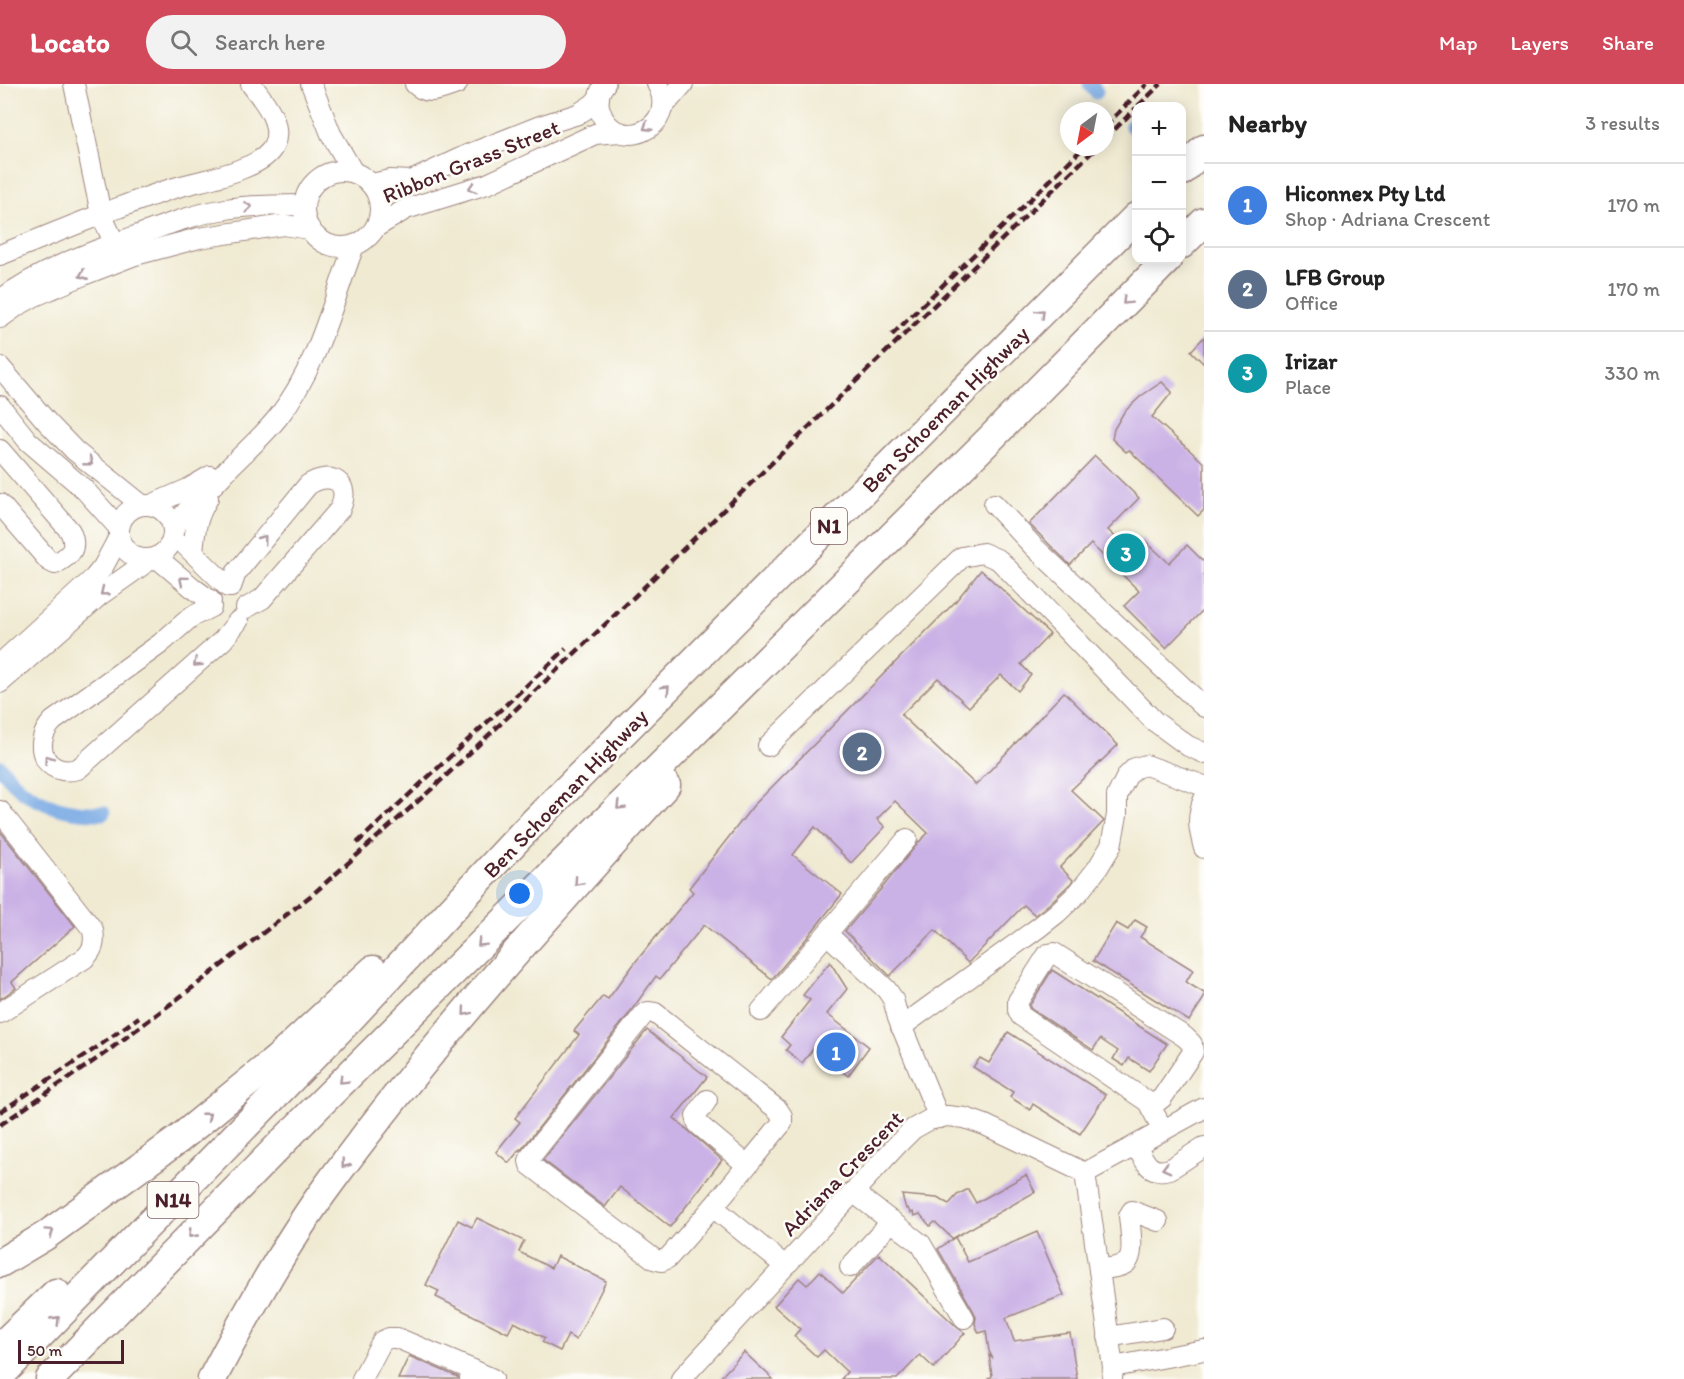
<!DOCTYPE html>
<meta charset="utf-8">
<style>
body{margin:0;font-family:Itim,sans-serif;background:#f2f2f2;color:#222}
.controls{position:absolute;right:18px;top:18px;display:grid;overflow:hidden;border-radius:12px;box-shadow:0 3px 15px #0003}
.controls button{width:54px;height:54px;display:grid;place-items:center;padding:0;border:0;border-bottom:2px solid #e0e0e0;background:#fff;color:#222;font:30px sans-serif}
.compass{position:absolute;left:1060px;top:18px;width:54px;height:54px;border-radius:50%;background:#fff;box-shadow:0 3px 15px #0003;rotate:212deg}
.scale{position:absolute;left:18px;bottom:15px;width:106px;box-sizing:border-box;padding-left:6px;border:3px solid #4a1f2b;border-top:0;font-size:16px;line-height:21px;white-space:nowrap;color:#4a1f2b;-webkit-text-stroke:4px #fdfcf7;paint-order:stroke}
.you{position:absolute;left:520px;top:810px;width:21px;height:21px;margin:-15px;border:4px solid #fff;border-radius:50%;background:#1a73e8;box-shadow:0 0 0 9px #1a73e833}
.badge{display:grid;place-items:center;width:39px;height:39px;border-radius:50%;background:#d1495b;color:#fff;font-size:20px;font-weight:700}
.pin{position:absolute;translate:-50% -50%;border:3px solid #fff;box-shadow:0 2px 6px #0006}
.list{margin:0;padding:0;list-style:none}
h2{display:flex;justify-content:space-between;align-items:center;height:78px;margin:0;padding:0 24px;font-size:26px}
h2 small{font-size:20px;font-weight:400;color:#767676}
.list li{display:grid;grid-template-columns:39px 1fr auto;gap:18px;align-items:center;box-sizing:border-box;height:84px;padding:0 24px;border-top:2px solid #e0e0e0}
.list b{display:block;font-size:22px;white-space:nowrap}
.list p{margin:0;font-size:20px;white-space:nowrap;color:#767676}
.list em{font-size:20px;font-style:normal;color:#767676}
.icon{flex:none;width:33px;height:33px;fill:none;stroke:currentColor;stroke-width:2;stroke-linecap:round;stroke-linejoin:round}
.map{position:relative;flex:none;width:1204px;height:1295px;overflow:hidden}
header{display:flex;align-items:center;gap:36px;box-sizing:border-box;height:84px;padding:0 30px;background:#d1495b;color:#fff}
header strong{font-size:28px}
nav{display:flex;gap:33px;margin-inline-start:auto;font-size:21px}
.search{width:420px;height:54px;background:#f2f2f2;display:flex;align-items:center;gap:15px;box-sizing:border-box;padding:0 21px;border-radius:33px;color:#767676;font-size:22px}
main{display:flex}
aside{flex:1;background:#fff}
.map>svg:first-child{display:block}
</style>
<header>
<strong>Locato</strong>
<div class="search"><svg class="icon" aria-label="search" viewBox="0 0 24 24"><circle cx="10" cy="10" r="6"/><path d="M15 15l6 6"/></svg>Search here</div>
<nav><a>Map</a><a>Layers</a><a>Share</a></nav>
</header>
<main>
<div class="map">
<svg width="1204" height="1295" viewBox="0 0 1204 1295">
<rect width="100%" height="100%" fill="#fdfcf7"/>
<filter id="ink" filterUnits="userSpaceOnUse"><feTurbulence type="fractalNoise" baseFrequency=".0167" numOctaves="2"/><feDisplacementMap in="SourceGraphic" scale="12" xChannelSelector="R" yChannelSelector="G"/><feConvolveMatrix kernelMatrix="1 2 1 2 8 2 1 2 1" color-interpolation-filters="sRGB"/></filter>
<filter id="wash" filterUnits="userSpaceOnUse"><feTurbulence type="fractalNoise" baseFrequency=".008" numOctaves="4" result="noise"/><feDisplacementMap in="SourceGraphic" scale="24" xChannelSelector="R" yChannelSelector="G"/><feGaussianBlur stdDeviation="1.35" result="paint"/><feColorMatrix in="noise" values="0 0 0 0 0 0 0 0 0 0 0 0 0 0 0 0 0 1.4 0 .05"/><feComposite in="paint" operator="in"/></filter>
<g filter="url(#wash)">
<rect width="100%" height="100%" fill="#f0ead2"/>
<g fill="none" stroke-linecap="round" stroke-linejoin="round">
<g stroke="#79aae4" stroke-width="15">
<polyline points="1090,0 1096,8"/>
<polyline points="1132,42 1136,46"/>
<path d="M0 683C7 691 14 700 23 707 47 724 73 730 103 729"/>
</g>
</g>
<g id="blocks">
<g fill="#cbb2e6">
<polygon points="1204,253 1204,280 1191,267"/>
<polygon points="1162,298 1172,308 1152,333 1204,379 1204,426 1198,432 1129,366 1126,368 1112,355 1114,345 1124,328 1141,312"/>
<polygon points="1095,372 1139,414 1108,446 1130,467 1142,454 1169,479 1187,461 1204,478 1204,525 1166,564 1124,522 1139,507 1091,460 1070,481 1029,440"/>
<polygon points="981,486 1050,550 1021,580 1031,591 1018,607 1001,591 969,623 938,594 901,631 976,701 1064,608 1118,661 1071,706 1104,737 1060,783 1073,796 1071,799 1049,820 1035,831 1024,821 968,879 935,846 890,892 845,847 886,799 918,759 928,749 895,717 877,735 885,743 851,779 815,743 793,771 842,810 806,855 772,895 704,841 660,895 656,892 628,931 521,1066 520,1065 509,1079 496,1068 520,1038 515,1034 579,951 574,947 603,912 608,915 637,876 693,808 689,804 753,722 955,518"/>
<polygon points="0,747 75,842 12,898 16,904 0,915"/>
<polygon points="1135,836 1147,843 1140,853 1193,886 1186,898 1204,909 1204,914 1189,937 1093,877 1116,839 1128,846"/>
<polygon points="830,878 847,905 827,930 869,963 848,992 813,965 802,979 786,966 790,961 781,953 810,916 803,911"/>
<polygon points="1052,886 1167,960 1149,987 1129,974 1124,982 1113,975 1118,967 1100,955 1093,966 1030,924 1030,921"/>
<polygon points="647,946 707,993 674,1034 722,1076 670,1143 620,1103 605,1123 543,1076"/>
<polygon points="1008,948 1106,1011 1080,1050 1033,1020 1030,1026 1010,1013 1013,1008 973,983 980,974 989,979"/>
<polygon points="1026,1091 1035,1108 955,1153 968,1178 1037,1148 1064,1211 1006,1234 1014,1257 1070,1249 1077,1295 988,1295 992,1292 989,1271 993,1275 989,1267 986,1247 979,1249 975,1240 976,1233 974,1228 938,1165 954,1154 952,1154 935,1138 930,1142 920,1130 914,1132 913,1128 910,1129 908,1124 906,1125 902,1111 937,1114 949,1120 957,1111 968,1105 976,1119"/>
<polygon points="477,1134 524,1157 519,1168 551,1184 557,1172 606,1197 576,1256 568,1251 560,1267 542,1258 545,1254 514,1238 508,1249 436,1213 439,1207 426,1201 458,1136 472,1143"/>
<polygon points="879,1170 958,1244 965,1249 934,1284 920,1271 897,1295 841,1295 847,1288 824,1266 817,1273 794,1252 800,1245 774,1222 799,1194 807,1201 820,1187 843,1209"/>
<polygon points="744,1268 773,1295 719,1295"/>
<polygon points="409,1272 458,1293 458,1295 398,1295"/>
</g>
</g>
</g>
<g filter="url(#ink)">
<use href="#blocks" fill-opacity="0" stroke="#9d847e" stroke-width="1.5"/>
<g fill="none" stroke-linecap="round" stroke-linejoin="round">
<defs>
<g id="minor">
<polyline points="74,0 101,130 120,171"/>
<polyline points="311,0 331,50 353,88"/>
<path d="M415 0C428 13 442 5 457 0"/>
<path d="M605 0C599 7 597 17 600 26 613 72 682 45 657 0"/>
<polyline points="662,24 683,0"/>
<circle cx="342" cy="125" r="38"/>
<polyline points="371,100 390,96 411,97 467,71 540,42 578,30 592,21 599,14"/>
<polyline points="376,143 406,125 487,100 595,50 620,48"/>
<path d="M0 171C57 148 113 124 171 105 193 98 220 94 241 85 252 81 269 73 274 61 283 39 264 17 251 0"/>
<path d="M0 216C40 186 86 170 133 153 163 142 194 130 226 125 251 121 278 121 304 121"/>
<polyline points="0,234 17,222 35,212 86,190 135,171 199,154 284,141 310,145"/>
<polyline points="0,283 47,338 75,367 142,421"/>
<polyline points="0,322 28,357 84,405 119,444"/>
<path d="M0 366 70 447C78 465 71 471 55 480L49 477 0 420"/>
<polyline points="994,420 1034,463 1204,623"/>
<circle cx="146" cy="448" r="27"/>
<polyline points="151,421 188,405 210,392"/>
<path d="M173 445C184 428 198 415 213 401 221 394 227 385 235 378 250 363 266 349 279 332 318 282 332 219 354 162"/>
<polyline points="185,461 228,503"/>
<path d="M193 468C195 446 196 434 208 414"/>
<polyline points="156,473 193,504 211,517"/>
<path d="M231 503 236 489 308 401C331 386 352 398 340 425L262 515 246 524"/>
<path d="M211 523 191 533 160 560 53 637C30 660 45 694 78 685L223 556 238 537"/>
<polyline points="0,580 94,494 103,483 119,453"/>
<polyline points="0,599 100,511 151,475"/>
<polyline points="768,662 962,473 983,469 999,476 1154,637 1188,662 1204,669"/>
<path d="M1204 715C1196 733 1199 746 1204 764"/>
<path d="M0 727 93 846C95 858 94 865 85 874L0 929"/>
<polyline points="827,850 886,905 893,915 898,934 939,1034"/>
<polyline points="761,927 907,755"/>
<polygon points="648,928 655,929 778,1026 782,1032 782,1039 713,1123 668,1174 662,1177 654,1175 530,1081 529,1077 531,1072 644,930"/>
<polyline points="901,943 1038,844 1057,829 1078,809 1097,785 1111,762 1117,731 1117,712 1127,692 1135,684 1146,681 1204,702"/>
<polyline points="707,1016 696,1032 698,1040 747,1081"/>
<polyline points="1151,1022 1162,1014 1193,968 1192,960 1185,953 1054,869 1048,870 1018,917 1018,926 1021,932 1148,1018 1163,1046"/>
<path d="M1136 1061C1145 1077 1148 1091 1170 1085L1204 1063"/>
<polyline points="1085,1089 1204,1024"/>
<polyline points="853,1108 921,1160 964,1234"/>
<polyline points="713,1123 785,1182"/>
<polyline points="850,1183 892,1137"/>
<path d="M1099 1186C1106 1184 1120 1184 1126 1179 1135 1172 1130 1143 1129 1132L1132 1127 1158 1137"/>
<polyline points="1108,1253 1163,1244"/>
<polyline points="1113,1283 1204,1266"/>
<polyline points="473,1286 493,1295"/>
<polyline points="362,1295 382,1257 389,1254 397,1254 473,1286 470,1295"/>
<polyline points="681,1295 896,1062 913,1045 929,1036 947,1032 965,1034 985,1041 1085,1089 1113,1283 1112,1295"/>
</g>
<g id="highway">
<polyline points="1182,87 1204,65"/>
<polyline points="1182,160 1204,138"/>
<polyline points="0,1179 45,1152 179,1055 277,975 373,886"/>
<polyline points="0,1263 56,1209"/>
<polyline points="0,1292 345,940 521,751 1136,133"/>
<polyline points="50,1295 318,1022 990,355 1167,176"/>
<path d="M212 1295C245 1232 280 1169 321 1111 426 966 546 833 666 701"/>
</g>
</defs>
<use href="#minor" stroke="#9d847e" stroke-width="22"/>
<use href="#highway" stroke="#9d847e" stroke-width="31"/>
<use href="#minor" stroke="#fff" stroke-width="20"/>
<use href="#highway" stroke="#fff" stroke-width="28"/>
<g stroke="#4a1f2b" stroke-width="4.5" stroke-dasharray="9 4.5" stroke-linecap="butt">
<polyline points="1138,22 1161,0"/>
<polyline points="1105,42 1147,0"/>
<polyline points="1105,55 1136,24"/>
<polyline points="892,251 1084,63"/>
<polyline points="357,759 566,565"/>
<polyline points="0,1028 96,964 139,933"/>
<polyline points="0,1041 101,972 196,901 313,810 434,703 635,512 1097,63"/>
</g>
</g>
<defs><path id="oneway-chevron" d="M-2-3.5L2.5 0L-2 3.5" fill="none" stroke-width="1.6" stroke-linecap="round" stroke-linejoin="round" transform="scale(1.5)"/></defs>
<g stroke="#ae9aa0">
<use href="#oneway-chevron" transform="translate(647 43) rotate(147)"/>
<use href="#oneway-chevron" transform="translate(472 104) rotate(163)"/>
<use href="#oneway-chevron" transform="translate(248 123) rotate(-6)"/>
<use href="#oneway-chevron" transform="translate(83 191) rotate(158)"/>
<use href="#oneway-chevron" transform="translate(1126 217) rotate(135)"/>
<use href="#oneway-chevron" transform="translate(1041 229) rotate(-45)"/>
<use href="#oneway-chevron" transform="translate(89 378) rotate(39)"/>
<use href="#oneway-chevron" transform="translate(263 455) rotate(-51)"/>
<use href="#oneway-chevron" transform="translate(183 496) rotate(-140)"/>
<use href="#oneway-chevron" transform="translate(104 508) rotate(141)"/>
<use href="#oneway-chevron" transform="translate(197 579) rotate(138)"/>
<use href="#oneway-chevron" transform="translate(666 605) rotate(-45)"/>
<use href="#oneway-chevron" transform="translate(48 675) rotate(-126)"/>
<use href="#oneway-chevron" transform="translate(620 722) rotate(135)"/>
<use href="#oneway-chevron" transform="translate(578 798) rotate(132)"/>
<use href="#oneway-chevron" transform="translate(481 859) rotate(135)"/>
<use href="#oneway-chevron" transform="translate(466 928) rotate(130)"/>
<use href="#oneway-chevron" transform="translate(343 996) rotate(135)"/>
<use href="#oneway-chevron" transform="translate(207 1032) rotate(-39)"/>
<use href="#oneway-chevron" transform="translate(345 1080) rotate(128)"/>
<use href="#oneway-chevron" transform="translate(1166 1084) rotate(165)"/>
<use href="#oneway-chevron" transform="translate(50 1148) rotate(-35)"/>
<use href="#oneway-chevron" transform="translate(192 1150) rotate(134)"/>
<use href="#oneway-chevron" transform="translate(56 1236) rotate(-46)"/>
</g>
</g>
<g text-anchor="middle" stroke-width="5" stroke-linejoin="round" paint-order="stroke">
<g fill="#fdfcf7" stroke="#806168" stroke-width="1.5">
<rect x="811" y="424" width="36" height="36" rx="4.5"/>
<rect x="147.5" y="1098" width="51" height="36" rx="4.5"/>
</g>
<g font-size="21" font-weight="bold" fill="#4a1f2b">
<text x="829" y="449">N1</text>
<text x="173" y="1123">N14</text>
</g>
<g font-size="22" fill="#4a1f2b" stroke="#fdfcf7">
<text transform="translate(471 77) rotate(-22)" y="8">Ribbon Grass Street</text>
<text transform="translate(945 325) rotate(-45)" y="8">Ben Schoeman Highway</text>
<text transform="translate(565 709) rotate(-46)" y="8">Ben Schoeman Highway</text>
<text transform="translate(842 1089) rotate(-46)" y="8">Adriana Crescent</text>
</g>
</g>
</svg>
<div class="controls">
<button>+</button>
<button>−</button>
<button><svg class="icon" aria-label="locate" viewBox="0 0 24 24"><circle cx="12" cy="12" r="6"/><path d="M12 2v4M12 18v4M2 12h4M18 12h4"/></svg></button>
</div>
<svg class="compass" viewBox="-18 -18 36 36"><path d="M0-13l5 13h-10z" fill="#e53935"/><path d="M0 13l5-13h-10z" fill="#767676"/></svg>
<div class="scale">50 m</div>
<div class="you"></div>
<div class="pin badge" style="left:836px;top:968px;background:#3f7fe0">1</div>
<div class="pin badge" style="left:862px;top:668px;background:#5c6f8a">2</div>
<div class="pin badge" style="left:1126px;top:469px;background:#0f9aa8">3</div>
</div>
<aside>
<h2>Nearby<small>3 results</small></h2>
<ul class="list">
<li><span class="badge" style="background:#3f7fe0">1</span><div><b>Hiconnex Pty Ltd</b><p>Shop · Adriana Crescent</p></div><em>170 m</em></li>
<li><span class="badge" style="background:#5c6f8a">2</span><div><b>LFB Group</b><p>Office</p></div><em>170 m</em></li>
<li><span class="badge" style="background:#0f9aa8">3</span><div><b>Irizar</b><p>Place</p></div><em>330 m</em></li>
</ul>
</aside>
</main>
